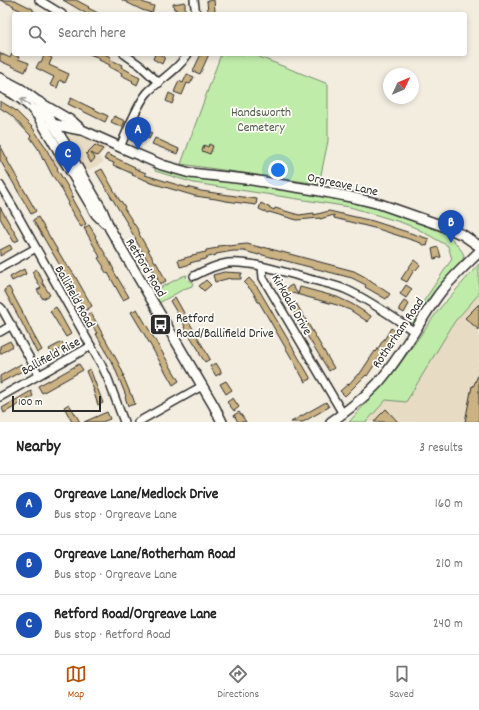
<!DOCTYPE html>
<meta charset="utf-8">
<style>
body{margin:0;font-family:Dekko,sans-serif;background:#f6f6f6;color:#222}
.compass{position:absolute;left:383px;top:68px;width:36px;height:36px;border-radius:50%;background:#fff;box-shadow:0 2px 6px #0003;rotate:46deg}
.scale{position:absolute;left:12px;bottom:10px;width:89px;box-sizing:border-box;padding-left:4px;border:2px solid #2b2b2b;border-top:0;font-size:11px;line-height:14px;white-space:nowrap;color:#2b2b2b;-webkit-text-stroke:3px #fdfcf7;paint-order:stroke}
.you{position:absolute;left:278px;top:170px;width:14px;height:14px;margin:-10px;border:3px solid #fff;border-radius:50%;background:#1a73e8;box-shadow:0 0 0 6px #1a73e833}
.badge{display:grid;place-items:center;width:26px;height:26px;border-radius:50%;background:#b45309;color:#fff;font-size:13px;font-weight:700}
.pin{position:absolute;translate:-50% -33px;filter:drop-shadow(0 1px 2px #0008)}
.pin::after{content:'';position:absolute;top:21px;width:14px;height:12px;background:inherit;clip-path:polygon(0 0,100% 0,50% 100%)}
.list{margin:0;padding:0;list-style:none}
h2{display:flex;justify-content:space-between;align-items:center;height:52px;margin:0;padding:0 16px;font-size:17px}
h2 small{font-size:13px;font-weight:400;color:#767676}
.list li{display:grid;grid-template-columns:26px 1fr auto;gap:12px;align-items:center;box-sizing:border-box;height:60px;padding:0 16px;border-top:1px solid #e0e0e0}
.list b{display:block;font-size:15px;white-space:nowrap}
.list p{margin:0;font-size:13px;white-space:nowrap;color:#767676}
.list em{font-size:13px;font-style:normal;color:#767676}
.icon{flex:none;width:22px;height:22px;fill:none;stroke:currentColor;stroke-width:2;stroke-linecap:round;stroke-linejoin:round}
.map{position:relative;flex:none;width:479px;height:422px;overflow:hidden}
.search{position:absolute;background:#fff;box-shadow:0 2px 6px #0003;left:12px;right:12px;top:12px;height:44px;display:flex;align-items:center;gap:10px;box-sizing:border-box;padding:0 14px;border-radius:4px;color:#767676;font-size:15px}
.sheet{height:232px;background:#fff}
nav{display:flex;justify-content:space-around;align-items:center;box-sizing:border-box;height:56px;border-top:1px solid #e0e0e0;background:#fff;font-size:11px;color:#767676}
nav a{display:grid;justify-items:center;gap:2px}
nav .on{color:#b45309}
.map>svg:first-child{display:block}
</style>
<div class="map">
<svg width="479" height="422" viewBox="0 0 479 422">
<rect width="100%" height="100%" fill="#f3ede0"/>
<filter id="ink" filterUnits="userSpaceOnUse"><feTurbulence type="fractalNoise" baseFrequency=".025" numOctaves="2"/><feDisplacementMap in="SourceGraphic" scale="8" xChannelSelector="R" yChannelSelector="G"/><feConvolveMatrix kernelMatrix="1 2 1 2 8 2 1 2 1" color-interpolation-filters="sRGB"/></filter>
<g filter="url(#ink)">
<g fill="#e7dbc4">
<polygon points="75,130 110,142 99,157 104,162 81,174 65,139"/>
<polygon points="479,294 479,422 366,422 386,400 406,402 455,321"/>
</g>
<g fill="#c0ecaa" stroke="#768c6a">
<polygon points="221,54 252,54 328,84 328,141 319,184 181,164"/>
<polygon points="155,166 296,190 372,206 425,223 445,233 454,241 461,250 464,255 463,259 437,292 413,326 409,323 452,259 448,246 416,228 400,222 350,207 194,183 155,171"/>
<polygon points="479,264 479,294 455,321 406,402 386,400 366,422 349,422 397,368 440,308"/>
<polygon points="187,275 186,278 188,280 193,282 192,286 184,289 159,303 152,292 183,276"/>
</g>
<g fill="#cbb282" stroke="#2b2b2b">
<polygon points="0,0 15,0 33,9 33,11 40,14 28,14 13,7 14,6"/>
<polygon points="63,0 76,0 89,7 88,8 100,14 87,14"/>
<polygon points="122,0 138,0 147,4 154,6 152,13 142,10"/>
<polygon points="214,0 215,11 208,12 207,1"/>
<polygon points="185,2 185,14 177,14 176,9 174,9 173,4"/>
<polygon points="0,53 10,58 12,54 19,57 18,59 29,63 25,72 0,61"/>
<polygon points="45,54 52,58 49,65 69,74 65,83 60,80 57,88 50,85 54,77 36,68 39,62 41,62"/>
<polygon points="89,54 104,54 111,57 109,59 122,65 121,67 132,73 132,74 140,78 137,85 132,82 133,81 121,75 122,73 109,67 110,65 99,60 100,58"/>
<polygon points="155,54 159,54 165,57 162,64 153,59"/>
<polygon points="201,54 209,54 200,74 193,71"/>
<polygon points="187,74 194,77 190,84 187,83 182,95 174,92 179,81 183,83"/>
<polygon points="169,93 175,96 172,104 166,101"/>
<polygon points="71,98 108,116 105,122 68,104"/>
<polygon points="0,101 15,110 32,127 45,146 52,160 53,160 55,164 58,168 57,169 68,187 73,197 71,197 86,224 81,227 67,204 69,203 60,186 52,175 44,159 43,160 39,150 30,137 31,136 11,115 0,108"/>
<polygon points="114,116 125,121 122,127 111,122"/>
<polygon points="142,128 152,133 149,139 140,134"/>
<polygon points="155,138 179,149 177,154 152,144"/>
<polygon points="209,144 213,146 210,154 202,151 204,145 208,147"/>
<polygon points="0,145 8,160 7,160 36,211 31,214 0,160"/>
<polygon points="95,145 103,149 97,156 91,153 95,158 91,163 86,154"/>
<polygon points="107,154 135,167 134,168 146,173 145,175 188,188 188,187 201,191 257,199 256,205 226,201 216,199 195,196 148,182 148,181 132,175 133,174 113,165 114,163 104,159"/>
<polygon points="102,169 120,201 121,201 125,207 124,208 140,233 139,234 155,262 156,262 162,273 166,281 160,284 157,279 158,279 135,239 136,239 129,228 130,228 96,172"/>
<polygon points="261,203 274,210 275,208 299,215 314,213 314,215 329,211 373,221 429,239 427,246 421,244 421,243 378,229 334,218 334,215 320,219 320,218 297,220 269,212 268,213 259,209"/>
<polygon points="0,207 19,240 14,242 0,218"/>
<polygon points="38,217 68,268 69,267 75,276 92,306 85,311 71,284 33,220"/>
<polygon points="89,225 96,236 95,237 109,260 114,270 113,270 129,297 123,300 108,273 107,274 103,268 104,267 98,258 100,257 84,228"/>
<polygon points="247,244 263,248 263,247 354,271 367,278 367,279 390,294 386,299 365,287 366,285 352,278 259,254 259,255 244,251 233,251 216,254 216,255 205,258 205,259 190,263 191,264 180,267 178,260 192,256 192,255 206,252 206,250 218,248 218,246 228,245 228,246"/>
<polygon points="10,245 12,249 0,256 0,250"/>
<polygon points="438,247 441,257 434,259 432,249"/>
<polygon points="414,260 420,265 415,271 414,270 407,282 401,279 407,270"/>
<polygon points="24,269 26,274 12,281 10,277"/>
<polygon points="36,269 43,281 42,282 50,295 43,299 37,290 41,288 32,272"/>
<polygon points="224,272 242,273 242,274 241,274 241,279 230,279 230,278 215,282 213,275"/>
<polygon points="249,278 258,288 311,379 305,382 299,371 259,302 258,302 253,292 244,283"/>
<polygon points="206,280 211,285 204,291 199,286"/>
<polygon points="292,285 298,294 300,287 337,297 352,304 371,316 368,322 350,310 337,305 292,293 286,297 282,291"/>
<polygon points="406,285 412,289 406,298 400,294"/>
<polygon points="9,287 18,304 25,317 33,334 42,350 37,353 22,323 4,290"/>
<polygon points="175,297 210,359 205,362 199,353 200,352 184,327 185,326 170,301"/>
<polygon points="404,301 409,304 404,313 399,310 399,308"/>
<polygon points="296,303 334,368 329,371 306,334 290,306"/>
<polygon points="479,304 479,330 465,318"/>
<polygon points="56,307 71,334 66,337 50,311"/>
<polygon points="137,309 179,381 173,385 147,339 131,312"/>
<polygon points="91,313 119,364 124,375 123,376 131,395 132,395 135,404 128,406 125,397 126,396 114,366 105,351 106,351 96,334 97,333 86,316"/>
<polygon points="391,328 397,332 392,340 391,339 384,352 383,352 367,376 366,375 345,396 340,391 348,384 348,385 358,374 359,375 375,351 376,352 383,340 384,340"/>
<polygon points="10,341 13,346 0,354 0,346"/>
<polygon points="62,342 64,347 52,354 49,349"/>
<polygon points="216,363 221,371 221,373 216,376 210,366"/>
<polygon points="21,364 24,370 0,383 0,376"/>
<polygon points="79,364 83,370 42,393 38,386 49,380 49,381"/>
<polygon points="90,369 103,403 98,405 93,390 94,390 86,371"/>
<polygon points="479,373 479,422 465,422 472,386 473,387"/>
<polygon points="226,381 232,390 226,394 220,384"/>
<polygon points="31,391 33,396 4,413 2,408"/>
<polygon points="233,398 239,407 234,411 227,402"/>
<polygon points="326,402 329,407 303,422 291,422"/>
<polygon points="69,404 80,422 72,422 64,407"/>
<polygon points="386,409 398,422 374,422 378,417"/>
<polygon points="107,412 110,419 102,422 84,422"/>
<polygon points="239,412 242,416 246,422 238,422 234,415"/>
</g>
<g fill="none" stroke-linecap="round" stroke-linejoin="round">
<defs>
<g id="minor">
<polyline points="39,0 62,14"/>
<polyline points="194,0 196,14"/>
<polyline points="124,54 141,66 159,83"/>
<path d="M120 147C127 132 137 104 148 92 162 78 177 71 188 54"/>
<polyline points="0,185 12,205 101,364 108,379 124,422"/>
<polyline points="262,267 263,278 343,414"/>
<polyline points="0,268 36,248"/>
<path d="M194 276C205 270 216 265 228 263 253 261 282 272 306 278 319 282 334 284 347 290 371 301 393 317 415 332"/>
<polyline points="0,307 2,309 39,375"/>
<polyline points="0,332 12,325"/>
<polyline points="0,397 91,346"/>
<polyline points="138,422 202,386"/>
</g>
<g id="major">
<polyline points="0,78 21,89 37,101 73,122 82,130 120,147 162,165 190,173 245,179 315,190 351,197 380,204 443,226 463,235 479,246"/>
<path d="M0 87C16 94 28 102 38 116L96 214 105 223"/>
<polyline points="39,104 50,119 64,142 81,174 102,210 110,229 214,406 222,422"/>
<path d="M51 124C61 125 71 129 81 130"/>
<path d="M331 422C348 410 364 398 378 383 401 357 417 325 437 297 449 280 465 266 479 252"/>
</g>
</defs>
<use href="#minor" stroke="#2b2b2b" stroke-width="10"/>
<use href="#major" stroke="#2b2b2b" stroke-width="12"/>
<use href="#minor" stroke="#fdfcf7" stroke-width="7"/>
<use href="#major" stroke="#fdfcf7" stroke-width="9"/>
</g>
<defs><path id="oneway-shaft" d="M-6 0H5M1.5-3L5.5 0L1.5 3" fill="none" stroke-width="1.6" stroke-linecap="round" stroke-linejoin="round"/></defs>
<use stroke="#9e9e9b" href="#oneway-shaft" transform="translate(25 102) rotate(-141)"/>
</g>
<defs>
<symbol id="bus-square" viewBox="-11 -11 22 22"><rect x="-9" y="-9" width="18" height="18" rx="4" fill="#2b2b2b" stroke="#fdfcf7"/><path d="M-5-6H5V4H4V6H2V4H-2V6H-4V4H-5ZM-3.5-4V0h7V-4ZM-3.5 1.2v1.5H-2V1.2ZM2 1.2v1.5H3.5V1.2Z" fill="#fff"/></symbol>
</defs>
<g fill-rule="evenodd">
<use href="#bus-square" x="148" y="312" width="25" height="25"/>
</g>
<g text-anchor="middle" stroke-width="3.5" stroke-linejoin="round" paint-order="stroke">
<g font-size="13" fill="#505b4b" stroke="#fdfcf7">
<text x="261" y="116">Handsworth<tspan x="261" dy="15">Cemetery</tspan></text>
</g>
<g font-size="13" fill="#2b2b2b" stroke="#fdfcf7">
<text transform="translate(343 183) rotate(12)" y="5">Orgreave Lane</text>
<text transform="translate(147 267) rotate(59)" y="5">Retford Road</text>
<text transform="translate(76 296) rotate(61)" y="5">Ballifield Road</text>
<text transform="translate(293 304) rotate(60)" y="5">Kirkdale Drive</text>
<text transform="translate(397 332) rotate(-56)" y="5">Rotherham Road</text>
<text transform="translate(50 355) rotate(-29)" y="5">Ballifield Rise</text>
</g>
<g font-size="13" fill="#2b2b2b" stroke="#fdfcf7" text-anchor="start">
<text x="176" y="322">Retford<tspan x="176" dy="15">Road/Ballifield Drive</tspan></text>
</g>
</g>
</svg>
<svg class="compass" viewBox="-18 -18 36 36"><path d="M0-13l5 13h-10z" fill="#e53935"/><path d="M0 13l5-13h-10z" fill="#767676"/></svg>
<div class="scale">100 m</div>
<div class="you"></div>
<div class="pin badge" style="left:138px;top:150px;background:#1a4fb4">A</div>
<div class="pin badge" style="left:451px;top:243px;background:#1a4fb4">B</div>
<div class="pin badge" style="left:68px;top:174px;background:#1a4fb4">C</div>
<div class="search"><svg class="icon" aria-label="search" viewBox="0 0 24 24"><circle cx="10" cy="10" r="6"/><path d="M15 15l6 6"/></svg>Search here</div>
</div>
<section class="sheet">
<h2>Nearby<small>3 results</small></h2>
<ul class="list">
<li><span class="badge" style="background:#1a4fb4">A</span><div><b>Orgreave Lane/Medlock Drive</b><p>Bus stop · Orgreave Lane</p></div><em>160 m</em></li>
<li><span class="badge" style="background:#1a4fb4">B</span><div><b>Orgreave Lane/Rotherham Road</b><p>Bus stop · Orgreave Lane</p></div><em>210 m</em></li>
<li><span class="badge" style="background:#1a4fb4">C</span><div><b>Retford Road/Orgreave Lane</b><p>Bus stop · Retford Road</p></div><em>240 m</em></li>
</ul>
</section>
<nav>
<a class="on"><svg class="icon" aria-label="map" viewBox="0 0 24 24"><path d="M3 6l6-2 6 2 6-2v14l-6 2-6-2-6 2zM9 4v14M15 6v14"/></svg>Map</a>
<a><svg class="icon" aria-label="directions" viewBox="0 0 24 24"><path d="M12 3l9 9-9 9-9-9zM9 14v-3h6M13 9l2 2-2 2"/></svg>Directions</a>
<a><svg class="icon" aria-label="saved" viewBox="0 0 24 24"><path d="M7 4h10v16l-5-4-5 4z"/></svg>Saved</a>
</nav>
